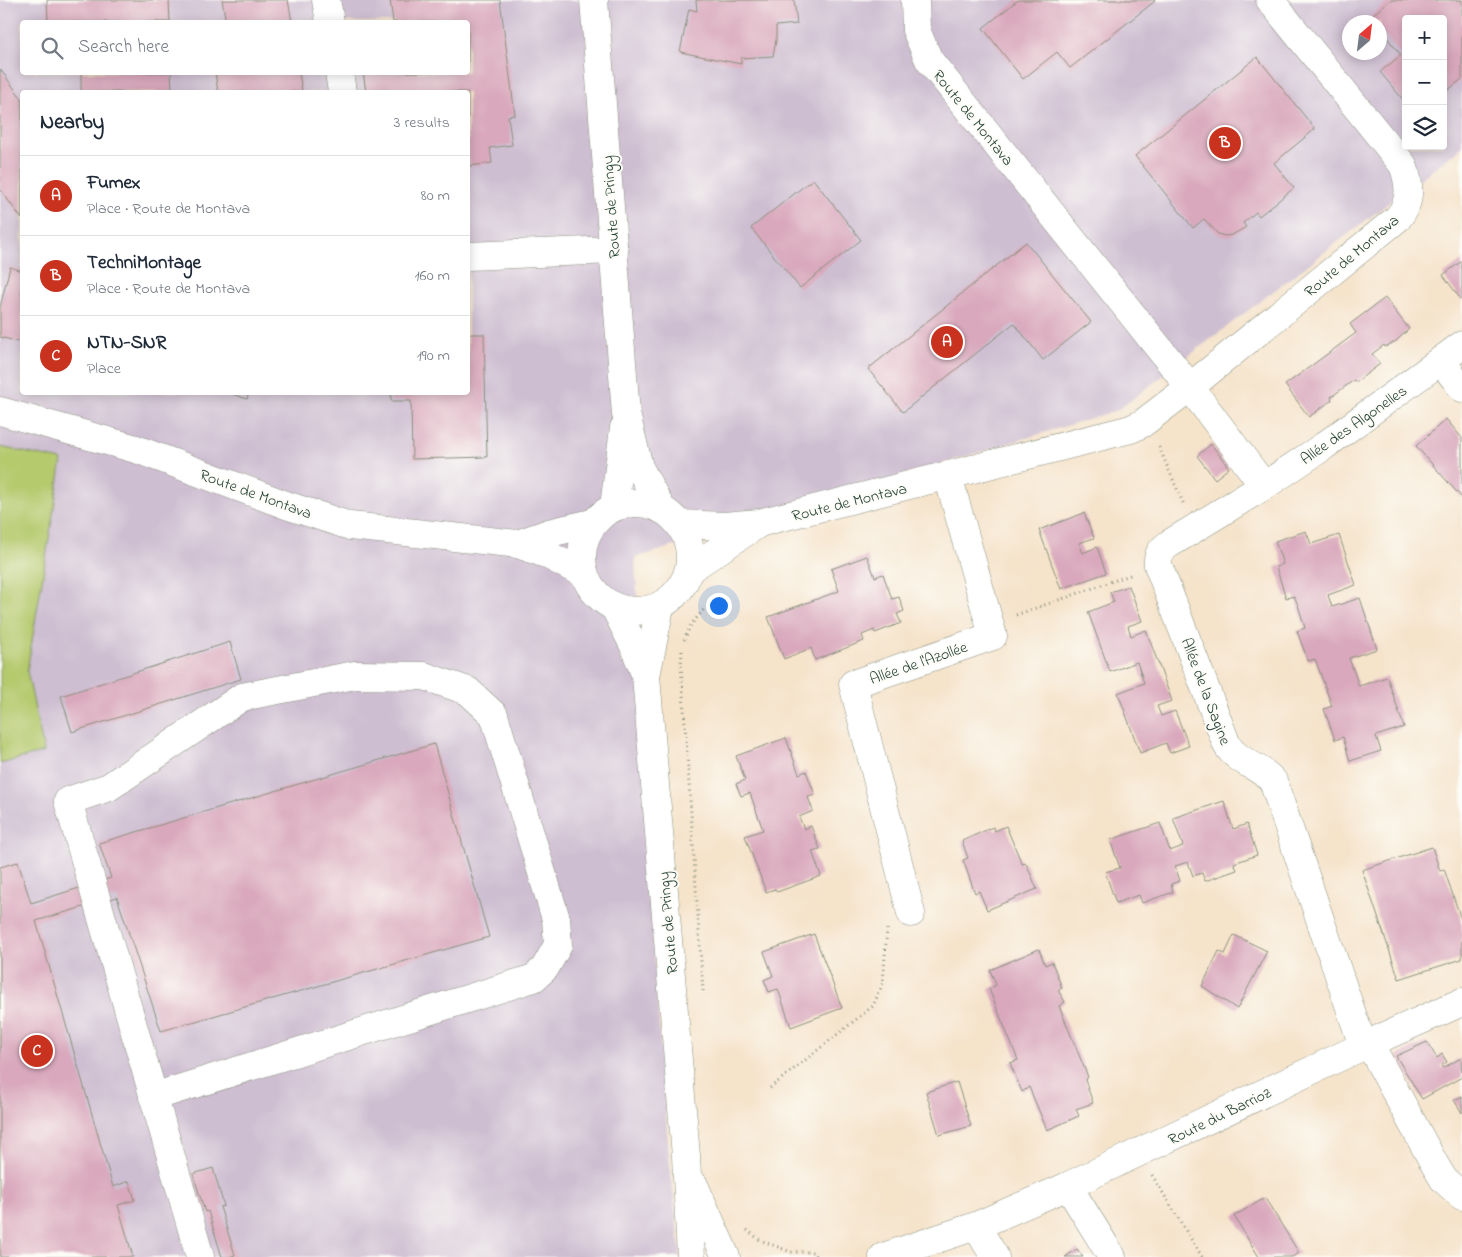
<!DOCTYPE html>
<meta charset="utf-8">
<style>
body{margin:0;font-family:"Indie Flower",sans-serif;background:#f6f6f7;color:#1f2937}
.controls{position:absolute;right:15px;top:15px;display:grid;overflow:hidden;border-radius:5px;box-shadow:0 2px 12px #0003}
.controls button{width:45px;height:45px;display:grid;place-items:center;padding:0;border:0;border-bottom:1px solid #e0e1e3;background:#fff;color:#1f2937;font:25px sans-serif}
.compass{position:absolute;left:1342px;top:15px;width:45px;height:45px;border-radius:50%;background:#fff;box-shadow:0 2px 12px #0003;rotate:28deg}
.you{position:absolute;left:718px;top:605px;width:18px;height:18px;margin:-12px;border:4px solid #fff;border-radius:50%;background:#1a73e8;box-shadow:0 0 0 8px #1a73e833}
.badge{display:grid;place-items:center;width:32px;height:32px;border-radius:50%;background:#c8321e;color:#fff;font-size:16px;font-weight:700}
.pin{position:absolute;translate:-50% -50%;border:2px solid #fff;box-shadow:0 1px 5px #0006}
.list{margin:0;padding:0;list-style:none}
h2{display:flex;justify-content:space-between;align-items:center;height:65px;margin:0;padding:0 20px;font-size:21px}
h2 small{font-size:16px;font-weight:400;color:#747a83}
.list li{display:grid;grid-template-columns:32px 1fr auto;gap:15px;align-items:center;box-sizing:border-box;height:80px;padding:0 20px;border-top:1px solid #e0e1e3}
.list b{display:block;font-size:19px;white-space:nowrap}
.list p{margin:0;font-size:16px;white-space:nowrap;color:#747a83}
.list em{font-size:16px;font-style:normal;color:#747a83}
.icon{flex:none;width:28px;height:28px;fill:none;stroke:currentColor;stroke-width:2;stroke-linecap:round;stroke-linejoin:round}
.map{position:relative;flex:none;width:1462px;height:1257px;overflow:hidden}
.search{position:absolute;background:#fff;box-shadow:0 2px 12px #0003;left:20px;top:20px;width:450px;height:55px;display:flex;align-items:center;gap:12px;box-sizing:border-box;padding:0 18px;border-radius:5px;color:#747a83;font-size:19px}
.panel{position:absolute;background:#fff;box-shadow:0 2px 12px #0003;left:20px;top:90px;width:450px;height:305px;border-radius:5px}
.map>svg:first-child{display:block}
</style>
<div class="map">
<svg width="1462" height="1257" viewBox="0 0 1462 1257">
<rect width="100%" height="100%" fill="#fdfcf7"/>
<filter id="ink" filterUnits="userSpaceOnUse"><feTurbulence type="fractalNoise" baseFrequency=".02" numOctaves="2"/><feDisplacementMap in="SourceGraphic" scale="10" xChannelSelector="R" yChannelSelector="G"/><feConvolveMatrix kernelMatrix="1 2 1 2 8 2 1 2 1" color-interpolation-filters="sRGB"/></filter>
<filter id="wash" filterUnits="userSpaceOnUse"><feTurbulence type="fractalNoise" baseFrequency=".0096" numOctaves="4" result="noise"/><feDisplacementMap in="SourceGraphic" scale="20" xChannelSelector="R" yChannelSelector="G"/><feGaussianBlur stdDeviation="1.12" result="paint"/><feColorMatrix in="noise" values="0 0 0 0 0 0 0 0 0 0 0 0 0 0 0 0 0 1.4 0 .05"/><feComposite in="paint" operator="in"/></filter>
<g filter="url(#wash)">
<rect width="100%" height="100%" fill="#f5e3ca"/>
<path fill="#cebed1" fill-rule="evenodd" d="M0 0H1462V147L1118 410 635 558 656 983 669 1157 681 1257H0V764L43 751 27 671 62 460 0 447ZM1406 19H1443V146H1406ZM22 22H468V72H22ZM1350 22H1380V52H1350ZM22 92H468V392H22Z"/>
<polygon fill="#b5c96d" stroke="#6a8350" points="0,447 62,460 27,671 44,752 0,764"/>
<g id="blocks">
<g fill="#d9a8bc">
<polygon points="47,0 169,0 170,22 48,22"/>
<polygon points="222,0 288,0 292,22 226,22"/>
<polygon points="390,0 500,0 515,115 508,116 512,145 490,148 492,163 470,166 468,151 468,92 366,92 363,72 468,72 468,22 393,22"/>
<polygon points="696,0 794,0 797,24 776,26 776,40 773,56 741,58 741,64 680,52 689,9 697,11"/>
<polygon points="1018,0 1154,0 1155,1 1070,68 1057,52 1023,79 983,28"/>
<polygon points="1390,0 1462,0 1462,79 1443,94 1443,19 1406,19 1406,103 1380,72 1401,55 1380,29 1380,22 1374,22 1370,17"/>
<polygon points="1257,57 1315,129 1274,163 1294,188 1259,216 1256,212 1243,223 1246,227 1232,235 1225,236 1218,234 1204,219 1193,228 1135,156"/>
<polygon points="0,69 22,99 22,219 0,189"/>
<polygon points="81,72 171,72 172,92 81,92"/>
<polygon points="215,72 299,72 302,92 218,92"/>
<polygon points="813,179 861,240 800,288 751,228"/>
<polygon points="1026,242 1091,322 1043,360 1014,323 903,412 868,369"/>
<polygon points="1462,261 1462,301 1443,275"/>
<polygon points="10,267 22,271 22,343 0,337 0,307"/>
<polygon points="1385,298 1409,329 1396,341 1385,347 1384,345 1372,354 1380,364 1356,382 1354,380 1331,397 1332,400 1309,417 1285,385 1356,333 1350,324"/>
<polygon points="468,334 484,334 487,457 412,459 411,401 391,401 391,392 468,392"/>
<polygon points="226,392 249,392 247,399"/>
<polygon points="1446,419 1462,438 1462,498 1416,446"/>
<polygon points="1211,444 1229,468 1215,479 1197,456"/>
<polygon points="1084,513 1094,538 1079,543 1083,553 1097,547 1106,573 1061,589 1039,530"/>
<polygon points="1306,531 1311,544 1339,535 1356,585 1328,595 1332,607 1360,598 1377,649 1349,658 1359,686 1387,677 1404,727 1376,736 1381,751 1350,761 1343,737 1335,740 1324,709 1332,706 1315,659 1308,661 1297,631 1305,628 1298,605 1294,596 1286,598 1276,567 1283,564 1275,541"/>
<polygon points="867,556 875,577 883,574 892,599 899,597 904,611 897,614 901,623 875,633 874,630 862,635 864,641 815,660 811,648 784,659 768,617 839,591 831,569"/>
<polygon points="1129,586 1142,621 1128,626 1131,636 1146,630 1172,701 1157,706 1161,716 1175,711 1189,746 1170,753 1166,743 1140,753 1118,693 1144,683 1137,662 1110,672 1088,612 1114,602 1110,592"/>
<polygon points="230,642 241,679 72,732 61,696"/>
<polygon points="786,738 799,774 806,771 815,795 808,797 813,811 799,817 804,829 811,826 820,849 812,851 821,876 777,892 775,889 766,892 745,836 763,830 750,793 741,796 736,784 745,780 736,756"/>
<polygon points="434,744 489,937 161,1031 117,897 36,921 113,1187 129,1181 135,1200 118,1205 133,1257 0,1257 0,867 18,862 31,903 111,878 99,843"/>
<polygon points="1224,801 1233,829 1247,824 1257,855 1234,863 1237,870 1205,881 1202,873 1193,876 1188,862 1175,866 1180,881 1171,884 1173,892 1142,903 1139,895 1116,903 1105,872 1120,868 1110,840 1160,823 1170,851 1183,846 1173,818"/>
<polygon points="1006,826 1022,864 1026,863 1037,889 987,910 979,891 975,893 963,860 968,858 962,841 993,827 995,831"/>
<polygon points="1432,847 1440,871 1444,869 1462,922 1462,959 1399,979 1362,870"/>
<polygon points="814,934 842,1008 791,1027 778,989 769,992 764,980 773,976 764,952"/>
<polygon points="1234,935 1267,951 1237,1009 1202,986 1219,951 1225,954"/>
<polygon points="1039,949 1045,965 1052,962 1062,988 1058,990 1065,1002 1059,1006 1088,1077 1085,1080 1093,1103 1076,1109 1079,1116 1047,1130 1029,1087 1022,1092 1010,1063 1018,1060 989,989 996,985 990,970"/>
<polygon points="1427,1042 1437,1058 1442,1054 1447,1062 1441,1066 1443,1068 1461,1058 1462,1077 1422,1099 1396,1056"/>
<polygon points="957,1082 971,1126 939,1135 926,1092"/>
<polygon points="1462,1096 1462,1113 1454,1100"/>
<polygon points="213,1168 224,1206 220,1207 235,1255 229,1257 222,1257 208,1211 205,1212 193,1174"/>
<polygon points="1265,1198 1299,1253 1292,1257 1259,1257 1234,1216"/>
<polygon points="1077,1249 1083,1257 1065,1257"/>
</g>
</g>
</g>
<g filter="url(#ink)">
<use href="#blocks" fill-opacity="0" stroke="#8a907f" stroke-width="1"/>
<g fill="none" stroke-linecap="round" stroke-linejoin="round">
<defs>
<g id="minor">
<polyline points="326,0 330,22"/>
<polyline points="594,0 626,414 639,467 661,508"/>
<path d="M915 0 916 30 929 60 1190 387 1264 486 1169 544C1161 550 1157 555 1158 565L1227 745C1238 763 1259 765 1273 781L1363 1046"/>
<polyline points="339,72 342,92"/>
<polyline points="468,256 614,250"/>
<polyline points="1441,361 1462,388"/>
<polyline points="0,411 136,449 286,505 350,526 518,544 546,554 584,574"/>
<polyline points="1264,486 1324,446 1462,345"/>
<circle cx="636" cy="557" r="54"/>
<polyline points="614,507 624,428"/>
<path d="M680 524 724 526 759 523 1131 429 1143 423 1190 387 1398 218C1412 201 1410 184 1403 165L1270 0"/>
<polyline points="518,544 549,533 593,523"/>
<polyline points="690,569 758,524"/>
<polyline points="615,608 633,644 646,676 686,1156 691,1257"/>
<polyline points="646,676 660,607"/>
<polyline points="911,913 853,684 993,636 948,476"/>
<polyline points="1369,1043 1435,1165 1444,1180 1462,1196"/>
<polyline points="153,1097 534,978 545,968 558,945 556,919 494,715 468,691 424,676 355,675 242,697 109,787 68,801 200,1257"/>
<polyline points="694,1185 726,1257"/>
<polyline points="1068,1186 1112,1257"/>
<polyline points="976,1226 995,1257"/>
<polyline points="883,1257 976,1226 1068,1186 1363,1046 1462,1002"/>
</g>
</defs>
<use href="#minor" stroke="#8a907f" stroke-width="29"/>
<g stroke="#8a907f" stroke-width="3" stroke-dasharray="1 4" stroke-linecap="butt">
<polyline points="1159,447 1183,503"/>
<polyline points="1016,615 1133,574"/>
<polyline points="684,640 691,625 704,609"/>
<polyline points="682,651 681,665 703,991"/>
<polyline points="770,1088 873,1006 883,983 887,929"/>
<polyline points="1152,1175 1202,1257"/>
<polyline points="747,1230 760,1240 791,1252 814,1252 816,1257"/>
</g>
<use href="#minor" stroke="#fff" stroke-width="28"/>
</g>
</g>
<g text-anchor="middle" stroke-width="4" stroke-linejoin="round" paint-order="stroke">
<g font-size="16" fill="#1f3d34" stroke="#fdfcf7">
<text transform="translate(974 117) rotate(51)" y="6">Route de Montava</text>
<text transform="translate(610 207) rotate(-94)" y="6">Route de Pringy</text>
<text transform="translate(1351 255) rotate(-40)" y="6">Route de Montava</text>
<text transform="translate(1353 424) rotate(-35)" y="6">Allée des Algonelles</text>
<text transform="translate(256 493) rotate(20)" y="6">Route de Montava</text>
<text transform="translate(849 501) rotate(-14)" y="6">Route de Montava</text>
<text transform="translate(918 662) rotate(-19)" y="6">Allée de l'Azollée</text>
<text transform="translate(1207 691) rotate(69)" y="6">Allée de la Sagine</text>
<text transform="translate(667 923) rotate(-95)" y="6">Route de Pringy</text>
<text transform="translate(1219 1115) rotate(-26)" y="6">Route du Barrioz</text>
</g>
</g>
</svg>
<div class="controls">
<button>+</button>
<button>−</button>
<button><svg class="icon" aria-label="layers" viewBox="0 0 24 24"><path d="M12 4l9 5-9 5-9-5zM3 14l9 5 9-5"/></svg></button>
</div>
<svg class="compass" viewBox="-18 -18 36 36"><path d="M0-13l5 13h-10z" fill="#e53935"/><path d="M0 13l5-13h-10z" fill="#747a83"/></svg>
<div class="you"></div>
<div class="pin badge" style="left:947px;top:342px">A</div>
<div class="pin badge" style="left:1225px;top:143px">B</div>
<div class="pin badge" style="left:37px;top:1051px">C</div>
<div class="search"><svg class="icon" aria-label="search" viewBox="0 0 24 24"><circle cx="10" cy="10" r="6"/><path d="M15 15l6 6"/></svg>Search here</div>
<section class="panel">
<h2>Nearby<small>3 results</small></h2>
<ul class="list">
<li><span class="badge">A</span><div><b>Fumex</b><p>Place · Route de Montava</p></div><em>80 m</em></li>
<li><span class="badge">B</span><div><b>TechniMontage</b><p>Place · Route de Montava</p></div><em>160 m</em></li>
<li><span class="badge">C</span><div><b>NTN-SNR</b><p>Place</p></div><em>190 m</em></li>
</ul>
</section>
</div>
